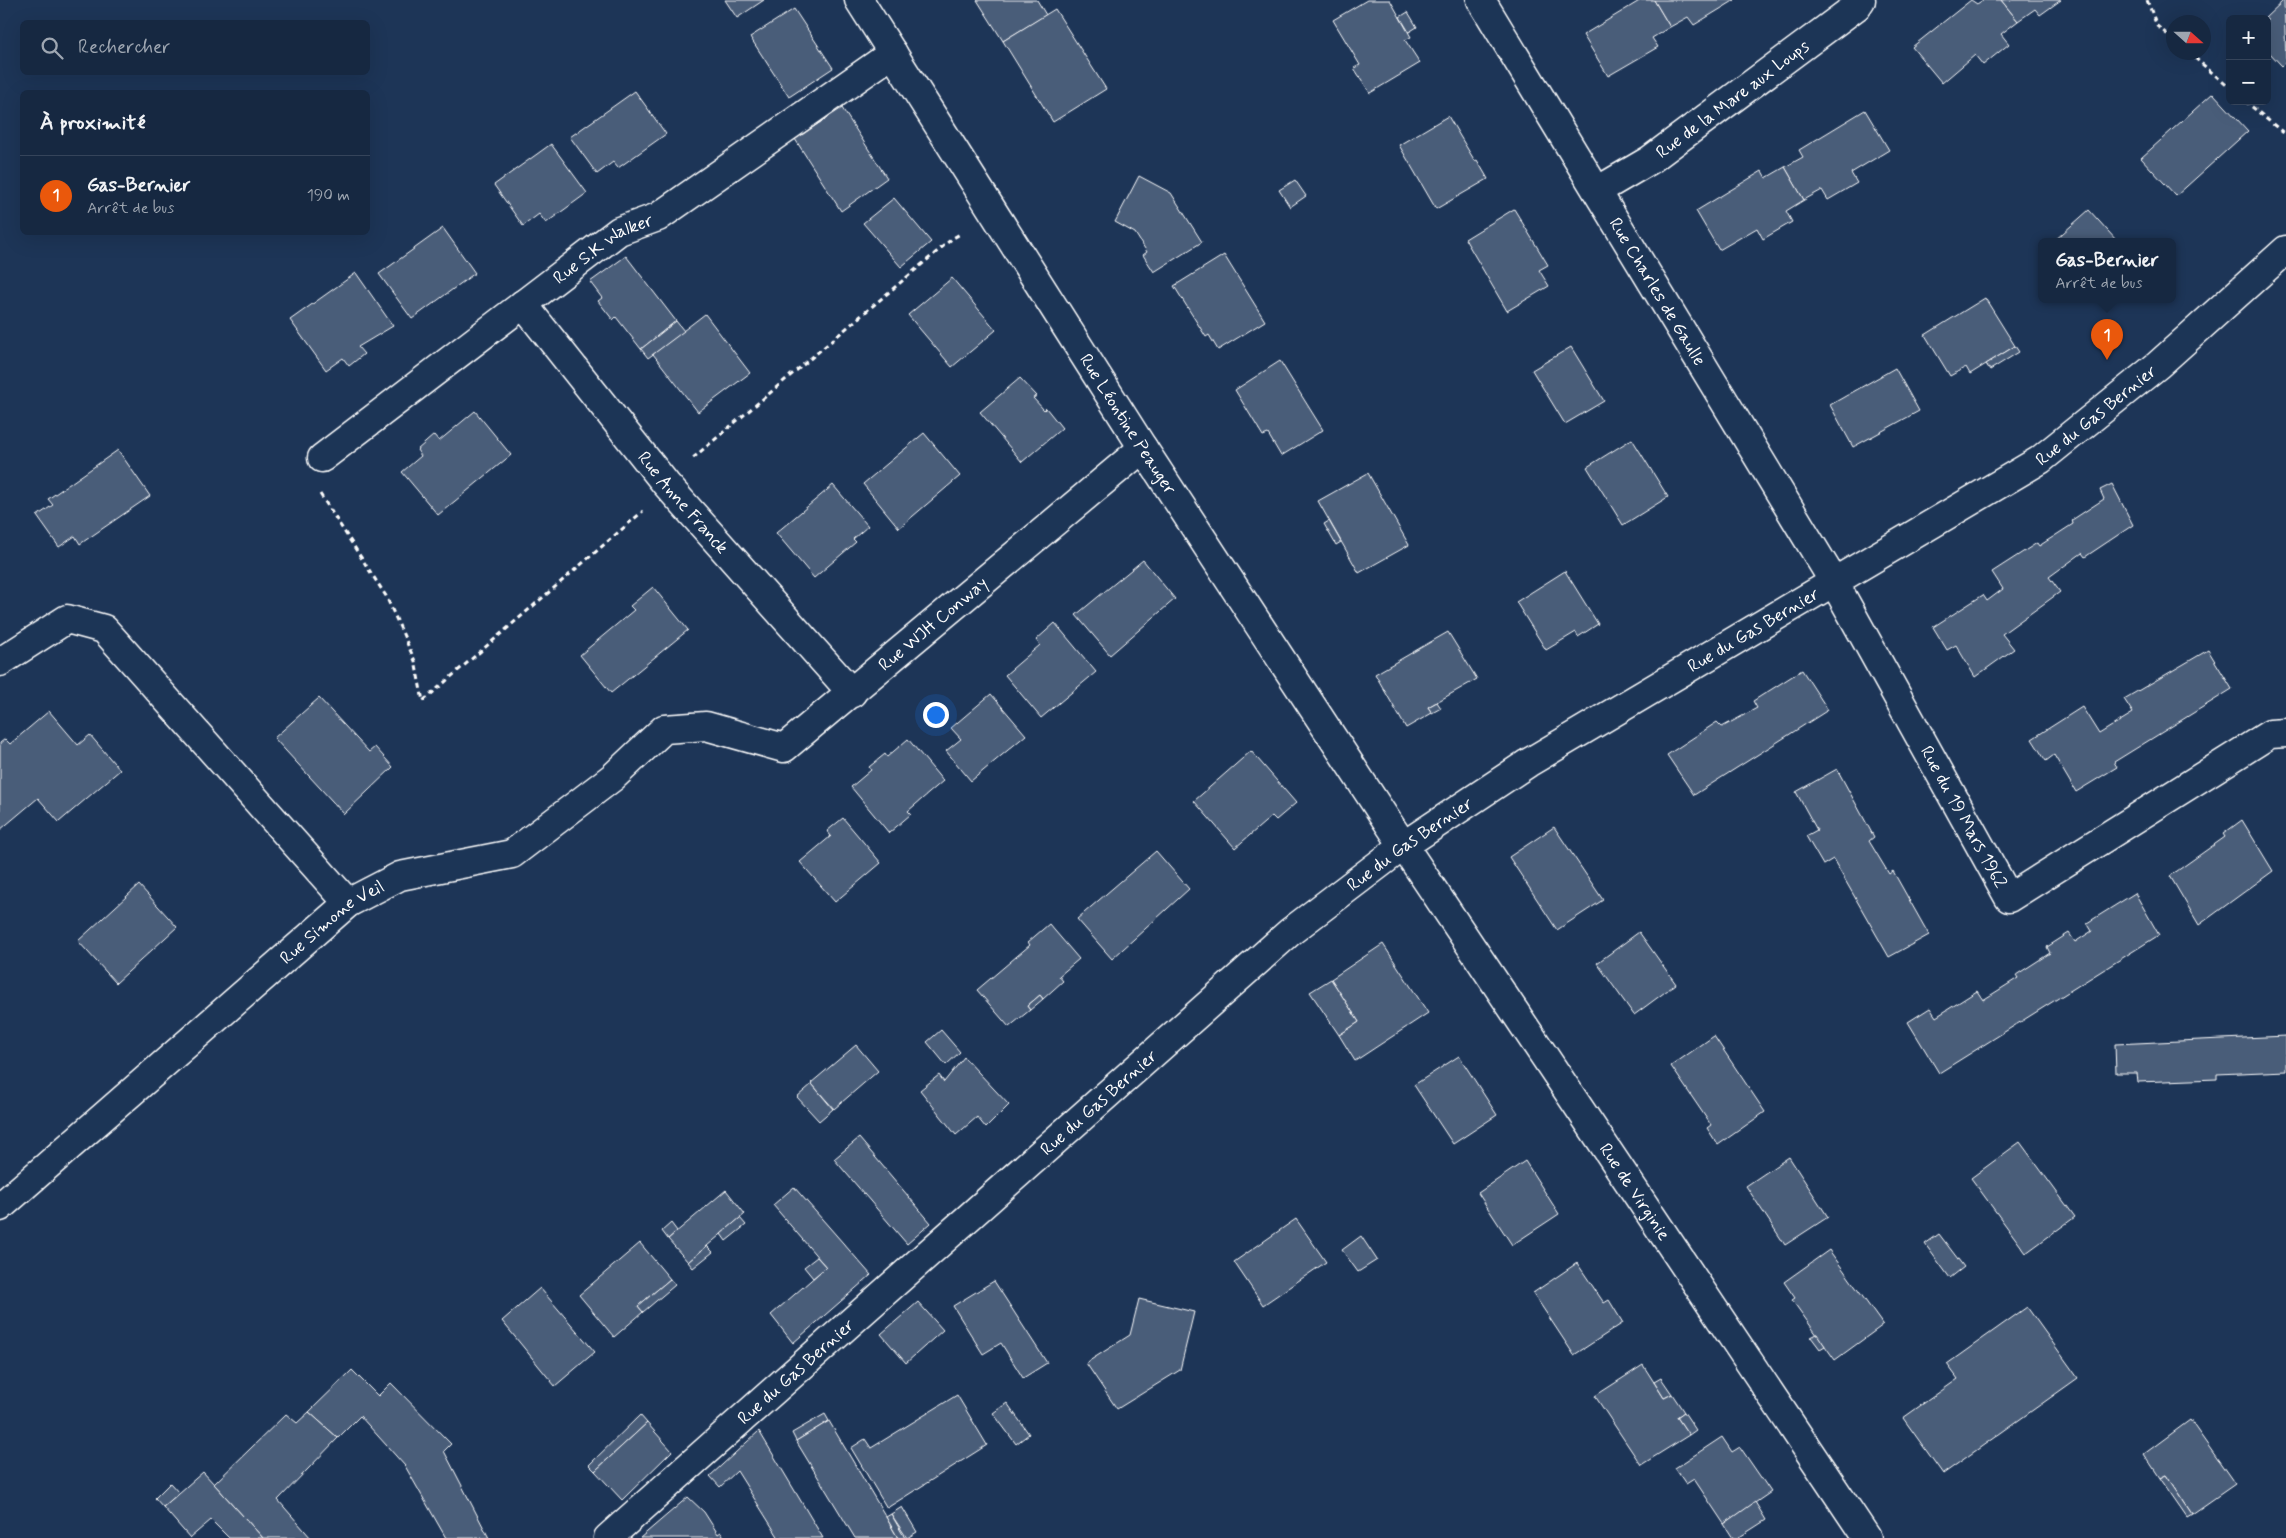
<!DOCTYPE html>
<html lang="fr">
<meta charset="utf-8">
<style>
body{margin:0;font-family:Mynerve,sans-serif;background:#1f3048;color:#f1f3f6}
.controls{position:absolute;right:15px;top:15px;display:grid;overflow:hidden;border-radius:8px;box-shadow:0 5px 20px #0002}
.controls button{width:45px;height:45px;display:grid;place-items:center;padding:0;border:0;border-bottom:1px solid #35445a;background:#162841;color:#f1f3f6;font:25px sans-serif}
.compass{position:absolute;left:2166px;top:15px;width:45px;height:45px;border-radius:50%;background:#162841;box-shadow:0 5px 20px #0002;rotate:111deg}
.you{position:absolute;left:935px;top:714px;width:18px;height:18px;margin:-12px;border:4px solid #fff;border-radius:50%;background:#1a73e8;box-shadow:0 0 0 8px #1a73e833}
.badge{display:grid;place-items:center;width:32px;height:32px;border-radius:50%;background:#ea580c;color:#fff;font-size:16px;font-weight:700}
.pin{position:absolute;translate:-50% -41px;filter:drop-shadow(0 1px 2px #0008)}
.pin::after{content:'';position:absolute;top:26px;width:18px;height:15px;background:inherit;clip-path:polygon(0 0,100% 0,50% 100%)}
.popup{position:absolute;left:2038px;top:238px;width:138px;height:65px;box-sizing:border-box;display:grid;place-content:center;border-radius:8px;background:#162841;filter:drop-shadow(0 1px 4px #0005);font-size:16px;white-space:nowrap;color:#9ea6b1}
.popup b{font-size:19px;color:#f1f3f6}
.popup::after{content:'';position:absolute;left:50%;top:100%;margin-left:-10px;border:10px solid transparent;border-top-color:#162841}
.list{margin:0;padding:0;list-style:none}
h2{display:flex;justify-content:space-between;align-items:center;height:65px;margin:0;padding:0 20px;font-size:21px}
h2 small{font-size:16px;font-weight:400;color:#9ea6b1}
.list li{display:grid;grid-template-columns:32px 1fr auto;gap:15px;align-items:center;box-sizing:border-box;height:80px;padding:0 20px;border-top:1px solid #35445a}
.list b{display:block;font-size:19px;white-space:nowrap}
.list p{margin:0;font-size:16px;white-space:nowrap;color:#9ea6b1}
.list em{font-size:16px;font-style:normal;color:#9ea6b1}
.icon{flex:none;width:28px;height:28px;fill:none;stroke:currentColor;stroke-width:2;stroke-linecap:round;stroke-linejoin:round}
.map{position:relative;flex:none;width:2286px;height:1538px;overflow:hidden}
.search{position:absolute;background:#162841;box-shadow:0 5px 20px #0002;left:20px;top:20px;width:350px;height:55px;display:flex;align-items:center;gap:12px;box-sizing:border-box;padding:0 18px;border-radius:8px;color:#9ea6b1;font-size:19px}
.panel{position:absolute;background:#162841;box-shadow:0 5px 20px #0002;left:20px;top:90px;width:350px;height:145px;border-radius:8px}
.map>svg:first-child{display:block}
</style>
<div class="map">
<svg width="2286" height="1538" viewBox="0 0 2286 1538">
<rect width="100%" height="100%" fill="#1d3557"/>
<filter id="ink" filterUnits="userSpaceOnUse"><feTurbulence type="fractalNoise" baseFrequency=".02" numOctaves="2"/><feDisplacementMap in="SourceGraphic" scale="10" xChannelSelector="R" yChannelSelector="G"/><feConvolveMatrix kernelMatrix="1 2 1 2 8 2 1 2 1" color-interpolation-filters="sRGB"/></filter>
<g filter="url(#ink)">
<g fill="#4a5d79" stroke="#fff">
<polygon points="725,0 764,0 737,18"/>
<polygon points="977,0 1037,0 1046,15 1003,41"/>
<polygon points="1367,0 1390,0 1411,37 1405,40 1420,63 1370,93 1354,68 1360,65 1333,20"/>
<polygon points="1641,0 1654,0 1670,27 1652,38 1658,47 1608,76 1583,35"/>
<polygon points="1654,0 1735,0 1694,25 1688,17 1670,27"/>
<polygon points="1971,0 1977,4 1983,0 2001,0 2018,21 2001,34 2009,44 1983,65 1975,55 1942,83 1912,47"/>
<polygon points="2001,0 2061,0 2040,15 2035,9 2018,21"/>
<polygon points="2284,0 2286,62 2282,66 2267,50 2267,19 2264,19"/>
<polygon points="794,9 833,68 789,97 750,37"/>
<polygon points="1055,9 1106,89 1053,122 1003,41"/>
<polygon points="1408,12 1417,27 1409,32 1400,17"/>
<polygon points="635,91 666,134 618,168 613,162 597,174 570,137"/>
<polygon points="2213,93 2248,131 2176,196 2141,158"/>
<polygon points="842,108 887,178 841,211 795,139"/>
<polygon points="1865,110 1889,150 1851,173 1857,183 1828,200 1822,190 1804,200 1785,167 1803,157 1799,150"/>
<polygon points="1448,116 1470,153 1475,161 1477,160 1488,179 1436,209 1399,145"/>
<polygon points="551,144 587,193 546,223 539,214 523,226 494,185"/>
<polygon points="1785,167 1804,200 1786,211 1792,222 1763,239 1757,228 1719,250 1696,211 1762,171 1766,178"/>
<polygon points="1139,176 1171,193 1202,242 1154,272 1143,255 1147,252 1135,233 1115,222"/>
<polygon points="1295,180 1306,196 1290,207 1279,190"/>
<polygon points="894,198 931,242 901,267 863,223"/>
<polygon points="1514,209 1548,265 1539,270 1549,286 1507,311 1465,239"/>
<polygon points="2089,210 2117,241 2054,241"/>
<polygon points="443,228 475,273 412,319 379,274"/>
<polygon points="1224,255 1265,321 1218,350 1209,335 1206,337 1174,286"/>
<polygon points="626,256 676,321 641,349 616,317 613,320 598,301 602,298 590,282"/>
<polygon points="356,273 393,326 358,347 364,354 349,366 343,358 326,370 290,320"/>
<polygon points="952,278 996,330 952,367 908,315"/>
<polygon points="1985,298 2015,346 1970,374 1966,367 1950,376 1925,335"/>
<polygon points="705,314 750,373 698,412 653,354"/>
<polygon points="676,321 684,331 648,358 641,349"/>
<polygon points="2015,346 2019,352 1990,370 1986,364"/>
<polygon points="1571,347 1604,401 1565,424 1532,370"/>
<polygon points="1280,361 1323,430 1281,456 1268,434 1263,436 1235,390"/>
<polygon points="1895,368 1919,411 1853,447 1830,405"/>
<polygon points="1020,378 1037,396 1033,398 1044,410 1046,408 1062,428 1022,462 980,412"/>
<polygon points="475,411 511,455 438,515 402,472 421,456 417,450 434,435 439,441"/>
<polygon points="924,433 960,476 899,528 863,484"/>
<polygon points="1632,439 1668,497 1623,525 1587,467"/>
<polygon points="118,450 150,496 80,544 75,536 59,547 37,516 53,505 48,499"/>
<polygon points="1368,473 1409,545 1359,573 1318,501"/>
<polygon points="2112,484 2133,525 2085,557 2082,553 2049,577 2060,592 2002,634 2014,649 1975,677 1956,645 1947,650 1933,627 1983,595 1987,601 2003,589 1992,572 2037,543 2039,546 2073,524 2072,520 2104,499 2100,490"/>
<polygon points="833,485 868,526 853,539 856,542 814,578 776,533"/>
<polygon points="1329,521 1341,542 1336,545 1324,524"/>
<polygon points="1143,560 1175,599 1110,655 1076,615"/>
<polygon points="1565,571 1598,624 1578,637 1576,632 1546,650 1516,602"/>
<polygon points="653,587 688,630 611,693 580,655 634,610 630,606"/>
<polygon points="1055,623 1096,672 1041,718 1005,675 1040,645 1036,640"/>
<polygon points="1448,632 1477,679 1428,707 1432,713 1406,728 1375,674"/>
<polygon points="2208,650 2232,689 2114,762 2117,767 2076,792 2054,755 2046,761 2032,739 2082,707 2099,734 2133,713 2124,699"/>
<polygon points="1802,670 1828,710 1694,795 1667,755 1717,722 1722,727 1757,708 1753,701"/>
<polygon points="991,694 1026,735 971,781 946,751 961,739 951,728"/>
<polygon points="319,698 369,752 375,747 393,767 344,814 274,738"/>
<polygon points="1437,702 1441,708 1432,713 1428,707"/>
<polygon points="49,711 78,745 90,735 120,770 59,822 38,798 0,830 0,743 5,739 10,744"/>
<polygon points="908,739 943,781 908,811 911,814 889,833 851,787 871,770 869,767 885,754 887,757"/>
<polygon points="1251,751 1296,803 1276,820 1272,816 1235,848 1194,801"/>
<polygon points="1837,769 1874,837 1869,841 1889,874 1893,871 1929,935 1889,957 1833,859 1823,865 1806,836 1817,830 1796,792"/>
<polygon points="843,818 881,863 835,902 800,862 831,836 827,831"/>
<polygon points="2242,820 2273,871 2199,925 2170,876 2225,837 2223,834"/>
<polygon points="1554,827 1603,900 1557,930 1509,857"/>
<polygon points="1156,851 1189,889 1112,959 1077,919"/>
<polygon points="139,885 177,927 116,983 78,941"/>
<polygon points="2135,893 2159,935 1939,1073 1908,1022 1930,1008 1936,1017 1977,991 1983,1000 2018,978 2016,975 2050,953 2047,947 2069,933 2075,942 2092,931 2087,923"/>
<polygon points="1049,924 1079,959 1059,976 1063,981 1043,999 1040,995 1027,1006 1030,1010 1009,1027 977,990 1030,945 1028,942"/>
<polygon points="1639,932 1676,984 1634,1015 1597,963"/>
<polygon points="1383,944 1428,1013 1355,1061 1339,1035 1359,1022 1331,979"/>
<polygon points="1331,979 1359,1022 1339,1035 1310,992"/>
<polygon points="1040,995 1043,999 1030,1010 1027,1006"/>
<polygon points="941,1030 960,1052 946,1065 927,1042"/>
<polygon points="1714,1036 1765,1112 1718,1145 1707,1128 1711,1125 1671,1066"/>
<polygon points="2286,1036 2286,1071 2217,1074 2217,1079 2138,1082 2137,1073 2116,1073 2115,1044"/>
<polygon points="856,1045 878,1071 834,1109 811,1083"/>
<polygon points="1459,1056 1497,1115 1453,1144 1414,1085"/>
<polygon points="964,1057 1009,1105 986,1128 977,1117 956,1135 920,1090 939,1075 944,1082"/>
<polygon points="812,1084 833,1109 819,1121 797,1097"/>
<polygon points="859,1138 931,1223 907,1244 834,1159"/>
<polygon points="2020,1142 2075,1217 2026,1253 1971,1178"/>
<polygon points="1789,1157 1828,1217 1785,1245 1746,1186"/>
<polygon points="1525,1161 1559,1214 1512,1245 1478,1193"/>
<polygon points="794,1187 871,1275 793,1343 771,1315 826,1267 773,1205"/>
<polygon points="726,1190 745,1214 688,1262 668,1239"/>
<polygon points="740,1218 746,1225 726,1241 721,1234"/>
<polygon points="1296,1219 1326,1262 1263,1305 1234,1262"/>
<polygon points="671,1223 677,1231 668,1239 662,1231"/>
<polygon points="1939,1234 1964,1267 1950,1278 1925,1244"/>
<polygon points="1361,1236 1377,1260 1358,1272 1342,1250"/>
<polygon points="640,1243 670,1279 638,1306 643,1312 614,1337 579,1295"/>
<polygon points="707,1246 713,1252 693,1268 688,1262"/>
<polygon points="1829,1250 1883,1325 1835,1360 1792,1300 1795,1298 1784,1282"/>
<polygon points="817,1257 826,1267 813,1278 804,1267"/>
<polygon points="1577,1263 1604,1303 1609,1300 1623,1323 1574,1355 1533,1293"/>
<polygon points="670,1279 675,1285 643,1312 638,1306"/>
<polygon points="994,1281 1047,1363 1023,1378 1001,1343 983,1354 953,1306"/>
<polygon points="540,1288 595,1352 555,1386 502,1321"/>
<polygon points="1139,1299 1194,1312 1180,1370 1117,1409 1086,1363 1130,1335"/>
<polygon points="918,1302 943,1330 906,1363 881,1334"/>
<polygon points="2027,1307 2078,1378 1943,1474 1903,1418 1958,1379 1947,1364"/>
<polygon points="1817,1334 1825,1346 1820,1349 1811,1337"/>
<polygon points="1643,1365 1664,1398 1672,1394 1684,1412 1677,1417 1689,1435 1641,1465 1595,1396"/>
<polygon points="352,1370 378,1396 391,1383 451,1444 444,1451 489,1538 446,1538 405,1466 360,1416 338,1438 309,1412"/>
<polygon points="1661,1378 1672,1394 1664,1398 1654,1382"/>
<polygon points="957,1395 987,1445 887,1508 851,1448 865,1439 871,1448"/>
<polygon points="1007,1403 1029,1434 1016,1444 993,1413"/>
<polygon points="309,1412 338,1438 278,1500 311,1538 263,1538 214,1484 286,1414 297,1423"/>
<polygon points="1684,1412 1696,1430 1689,1435 1677,1417"/>
<polygon points="825,1414 829,1421 796,1441 792,1433"/>
<polygon points="640,1415 647,1423 595,1471 589,1465"/>
<polygon points="2190,1420 2235,1484 2192,1514 2166,1475 2160,1478 2144,1454"/>
<polygon points="829,1421 886,1517 898,1538 855,1538 796,1441"/>
<polygon points="647,1423 672,1451 622,1500 595,1471"/>
<polygon points="759,1431 823,1538 779,1538 737,1471 720,1487 710,1476"/>
<polygon points="1722,1437 1732,1452 1740,1447 1771,1492 1724,1524 1694,1479 1686,1484 1675,1468"/>
<polygon points="203,1472 214,1484 263,1538 229,1538 211,1520 190,1538 163,1507"/>
<polygon points="2166,1475 2192,1514 2187,1517 2160,1478"/>
<polygon points="170,1483 179,1493 163,1507 155,1498"/>
<polygon points="688,1497 704,1512 718,1534 721,1532 725,1538 640,1538"/>
<polygon points="1755,1502 1766,1520 1738,1538 1733,1538 1724,1524"/>
<polygon points="902,1507 917,1532 907,1538 891,1514"/>
<polygon points="891,1514 905,1538 898,1538 886,1517"/>
</g>
<g fill="none" stroke-linecap="round" stroke-linejoin="round">
<defs>
<g id="street">
<path id="s1" d="M859 0 1143 448 1391 827 1867 1538"/>
<path id="s2" d="M1481 0 1834 582 2009 898 2270 734 2286 733"/>
<path id="s3" d="M1597 191 1650 160 1857 6 1861 0"/>
<path id="s4" d="M523 304 666 484 852 693"/>
<path id="s5" d="M322 458 619 231 658 217 893 53"/>
<polyline points="0,662 67,619 104,629 348,903"/>
<path id="s6" d="M0 1207 348 903 400 876 512 854 613 777 664 729 706 726 784 748 1143 448"/>
<path id="s7" d="M608 1538 1290 932 1403 846 1528 763 2040 460 2158 365 2286 250"/>
</g>
</defs>
<use href="#street" stroke="#fff" stroke-width="31"/>
<g stroke="#fff" stroke-width="3" stroke-dasharray="5 4" stroke-linecap="butt">
<polyline points="2147,0 2157,26 2174,40"/>
<polyline points="2188,52 2230,88"/>
<polyline points="2245,101 2286,135"/>
<polyline points="693,458 953,238 962,233"/>
<polyline points="320,494 386,596 415,661 423,701 643,511"/>
</g>
<use href="#street" stroke="#1d3557" stroke-width="28"/>
</g>
</g>
<g text-anchor="middle" stroke-width="4.5" stroke-linejoin="round" paint-order="stroke">
<g font-size="18" fill="#fff" stroke="#1d3557">
<text dy="6" stroke="none"><textPath href="#s3" startOffset="164">Rue de la Mare aux Loups</textPath></text>
<text dy="6" stroke="none"><textPath href="#s5" startOffset="351">Rue S.K Walker</textPath></text>
<text dy="6" stroke="none"><textPath href="#s2" startOffset="341">Rue Charles de Gaulle</textPath></text>
<text dy="6" stroke="none"><textPath href="#s7" startOffset="1871">Rue du Gas Bernier</textPath></text>
<text dy="6" stroke="none"><textPath href="#s1" startOffset="502">Rue Léontine Peauger</textPath></text>
<text dy="6" stroke="none"><textPath href="#s4" startOffset="255">Rue Anne Franck</textPath></text>
<text dy="6" stroke="none"><textPath href="#s6" startOffset="1149">Rue WJH Conway</textPath></text>
<text dy="6" stroke="none"><textPath href="#s7" startOffset="1466">Rue du Gas Bernier</textPath></text>
<text dy="6" stroke="none"><textPath href="#s2" startOffset="949">Rue du 19 Mars 1962</textPath></text>
<text dy="6" stroke="none"><textPath href="#s7" startOffset="1061">Rue du Gas Bernier</textPath></text>
<text dy="6" stroke="none"><textPath href="#s6" startOffset="438">Rue Simone Veil</textPath></text>
<text dy="6" stroke="none"><textPath href="#s7" startOffset="656">Rue du Gas Bernier</textPath></text>
<text dy="6" stroke="none"><textPath href="#s1" startOffset="1422">Rue de Virginie</textPath></text>
<text dy="6" stroke="none"><textPath href="#s7" startOffset="251">Rue du Gas Bernier</textPath></text>
</g>
</g>
</svg>
<div class="controls">
<button>+</button>
<button>−</button>
</div>
<svg class="compass" viewBox="-18 -18 36 36"><path d="M0-13l5 13h-10z" fill="#e53935"/><path d="M0 13l5-13h-10z" fill="#9ea6b1"/></svg>
<div class="you"></div>
<div class="pin badge" style="left:2107px;top:360px">1</div>
<div class="popup"><b>Gas-Bernier</b>Arrêt de bus</div>
<div class="search"><svg class="icon" aria-label="search" viewBox="0 0 24 24"><circle cx="10" cy="10" r="6"/><path d="M15 15l6 6"/></svg>Rechercher</div>
<section class="panel">
<h2>À proximité<small></small></h2>
<ul class="list">
<li><span class="badge">1</span><div><b>Gas-Bernier</b><p>Arrêt de bus</p></div><em>190 m</em></li>
</ul>
</section>
</div>
